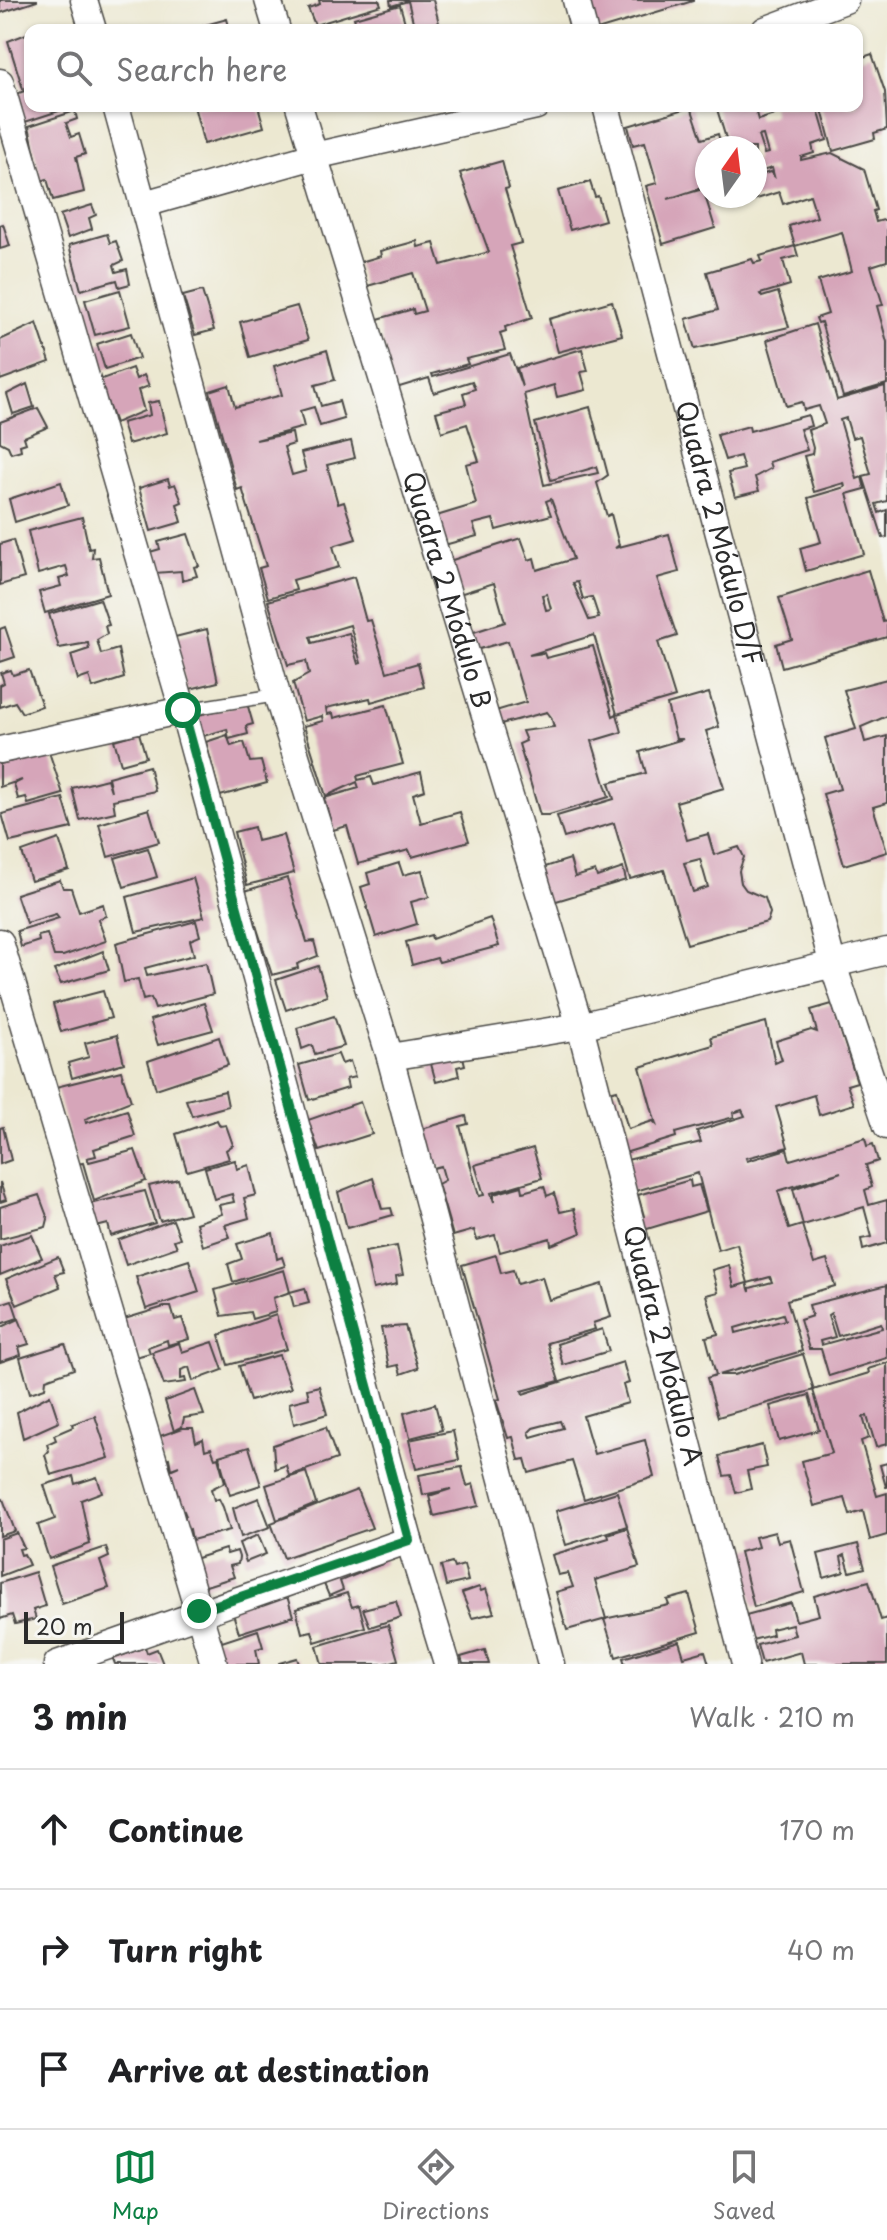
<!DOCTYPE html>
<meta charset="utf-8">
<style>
body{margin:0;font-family:"Playpen Sans",sans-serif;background:#f2f2f2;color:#202124}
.compass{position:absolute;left:695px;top:136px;width:72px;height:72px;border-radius:50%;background:#fff;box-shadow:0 2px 6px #0004;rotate:14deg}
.scale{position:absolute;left:24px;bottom:20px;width:100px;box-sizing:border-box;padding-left:8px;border:4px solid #2b2b2b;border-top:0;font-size:22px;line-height:28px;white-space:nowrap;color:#2b2b2b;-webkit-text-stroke:6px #f6f6f2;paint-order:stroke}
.stop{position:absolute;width:24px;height:24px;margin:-18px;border:6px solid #0b8043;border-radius:50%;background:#fff}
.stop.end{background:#0b8043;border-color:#fff;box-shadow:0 2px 8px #0008}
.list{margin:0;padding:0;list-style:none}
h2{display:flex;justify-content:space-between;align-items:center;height:104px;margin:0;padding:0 32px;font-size:34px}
h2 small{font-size:26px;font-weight:400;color:#757577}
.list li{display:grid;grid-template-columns:52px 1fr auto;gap:24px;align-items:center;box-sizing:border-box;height:120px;padding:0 32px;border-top:2px solid #e0e0e0}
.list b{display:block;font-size:30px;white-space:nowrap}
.list em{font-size:26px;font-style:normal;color:#757577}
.icon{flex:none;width:44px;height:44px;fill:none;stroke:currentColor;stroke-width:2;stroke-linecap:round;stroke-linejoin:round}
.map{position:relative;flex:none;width:887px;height:1664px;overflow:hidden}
.search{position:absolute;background:#fff;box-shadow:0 2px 6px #0004;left:24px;right:24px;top:24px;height:88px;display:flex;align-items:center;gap:20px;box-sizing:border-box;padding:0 28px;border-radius:16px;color:#757577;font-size:30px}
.sheet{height:464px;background:#fff}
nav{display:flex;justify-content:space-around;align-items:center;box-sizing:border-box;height:112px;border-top:2px solid #e0e0e0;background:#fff;font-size:22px;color:#757577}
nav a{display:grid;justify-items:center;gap:4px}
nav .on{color:#0b8043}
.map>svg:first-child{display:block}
</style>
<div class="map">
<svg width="887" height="1664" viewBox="0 0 887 1664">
<rect width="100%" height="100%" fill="#f6f6f2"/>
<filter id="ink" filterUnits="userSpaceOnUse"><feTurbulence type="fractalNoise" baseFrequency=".0125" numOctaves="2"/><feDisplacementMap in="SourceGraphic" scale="16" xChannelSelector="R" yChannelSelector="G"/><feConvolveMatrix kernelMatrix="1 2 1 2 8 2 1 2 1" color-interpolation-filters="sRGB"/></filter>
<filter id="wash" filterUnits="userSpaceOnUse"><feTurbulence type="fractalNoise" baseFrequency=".006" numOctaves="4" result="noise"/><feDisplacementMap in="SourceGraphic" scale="32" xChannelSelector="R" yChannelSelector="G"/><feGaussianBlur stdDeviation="1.8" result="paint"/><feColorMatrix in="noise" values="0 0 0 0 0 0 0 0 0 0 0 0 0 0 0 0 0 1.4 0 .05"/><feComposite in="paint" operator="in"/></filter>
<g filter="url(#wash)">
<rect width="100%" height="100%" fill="#ece8d1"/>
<g id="blocks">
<g fill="#d6a5b9" fill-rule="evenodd">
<polygon points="0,0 37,0 37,1 0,13"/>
<polygon points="319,0 379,0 381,5 315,25 308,8 320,4"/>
<polygon points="390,0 433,0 439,23 415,30 408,1 391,6"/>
<polygon points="589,0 693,0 693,1 597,30"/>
<polygon points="400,5 407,30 358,30 354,18"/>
<polygon points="227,19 230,30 191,30 191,29"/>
<polygon points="29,33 30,87 23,89 8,41"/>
<polygon points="872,54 885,92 887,129 874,133 875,139 833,151 821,106 857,106 857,59"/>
<polygon points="30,89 30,106 68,108 25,122 16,94"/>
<polygon points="194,106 258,106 264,127 204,144"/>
<path d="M716 106H754L758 120 774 115 772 106H817L827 140 812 145 814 153 801 157V160L832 153 864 169 876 210 873 211 876 222 887 219V261L871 266 883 305 877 306 887 342V384L843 397 821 322 818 323 816 318 828 314 818 281 852 271 842 232 795 246 789 226 817 217 810 195 783 204 779 192 731 207 727 196H755V177L770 172 774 176 772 168 755 173V148H729ZM763 135 768 153 764 154 758 136Z"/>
<polygon points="691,107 702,139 718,134 722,148 707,148 707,186 668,199 703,189 715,228 663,244 646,186 657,183 645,142 633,145 628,126"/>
<polygon points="75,111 77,119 66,123 71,137 79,134 85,154 76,157 84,192 53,200 47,179 41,181 29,126"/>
<path d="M502 161 509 188 505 189 521 243 510 246 532 318 505 327 506 331 500 333 505 350 466 359 468 364 432 374 433 377 510 354 522 387 517 368 582 349 588 371 581 372 586 390 557 397 554 385 524 394 544 485 598 473 596 467 551 480 535 423 590 407 608 475 597 483 607 516 611 514 619 545 615 548 669 534 679 572 657 578 677 636 658 642 675 697 617 714 594 635 529 655 544 653 546 658 593 646 613 716 617 714 622 732 592 741 609 797 549 815H540L519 744 526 741 522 731 554 727 551 717 547 712 493 726 489 713 526 702 508 641 476 650 471 633 505 622 494 583 453 596 443 563 521 538 529 560 534 558 537 570 573 559 569 547 551 499 546 501 551 515 496 530 493 519 473 524 477 536 437 547 430 518 476 504 466 464 479 461 467 424 442 432 436 412 466 404 463 393 475 389 472 381 434 393 429 378 393 389 378 319 413 309 414 314 425 311 413 273 364 287 357 263 381 256 380 251 417 241 418 247 434 243 441 265 489 252 460 173ZM578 582 583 599 592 597 599 618 589 620 573 583ZM547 594 551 609 546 610 542 595Z"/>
<polygon points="590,182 595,197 598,196 605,220 570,230 558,191"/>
<polygon points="92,205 96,215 89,218 92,229 68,238 60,215"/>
<polygon points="3,224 10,246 0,249 0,225"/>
<polygon points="107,234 110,243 116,241 123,261 114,265 116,272 127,269 130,284 119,287 117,280 81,290 69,245"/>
<polygon points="795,246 798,256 783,260 790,285 760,294 762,297 778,292 789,327 695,349 686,319 718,310 707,272 752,259 754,263 762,261 760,256"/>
<polygon points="120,290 130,326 95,335 85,300"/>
<polygon points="202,291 214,330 195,335 183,296"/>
<polygon points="612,301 622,335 558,352 549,319"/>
<polygon points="297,306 308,340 250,357 240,322"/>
<polygon points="37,323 50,362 0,380 0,340"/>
<polygon points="815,324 837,400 885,386 887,501 876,504 879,513 887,510 887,537 883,538 863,476 871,474 860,436 852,438 846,418 840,420 857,479 862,477 865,489 847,494 864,554 806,571 800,548 821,542 808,498 845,487 844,483 814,492 804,456 812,454 813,448 808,430 825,424 819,406 804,410 802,402 786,406 767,340"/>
<polygon points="131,333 139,358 105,369 97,344"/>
<polygon points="327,350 335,380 315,385 321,406 339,401 344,419 320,426 314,407 300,411 304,427 256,440 292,433 294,444 284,447 292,475 306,471 301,453 351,441 355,458 327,465 338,504 344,502 356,539 333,546 339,567 293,580 296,590 268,598 259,568 266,566 242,488 237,490 210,391 229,385 235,407 282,395 274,366"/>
<polygon points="132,368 136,379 144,375 149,386 138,390 144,411 115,423 99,380"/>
<polygon points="27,384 34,407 13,414 7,394"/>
<polygon points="159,401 167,433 128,444 122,423 150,415 148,403"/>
<polygon points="38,408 48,427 24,437 26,443 20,445 21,450 11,453 8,446 0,442 0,422"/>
<polygon points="808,415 811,426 800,429 807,450 769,462 771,468 755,477 759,491 735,497 728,473 744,469 740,456 725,460 717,435 749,426 750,431"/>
<polygon points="168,479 170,486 175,484 182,502 177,504 182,522 151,531 139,488"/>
<polygon points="61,482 68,505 15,522 9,499"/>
<polygon points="82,517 89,549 93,548 92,558 99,557 108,594 45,613 39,592 61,586 59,579 69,576 66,566 38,574 28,531"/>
<polygon points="188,534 199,566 194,567 197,576 182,580 181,571 155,573 150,552 160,549 158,542"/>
<polygon points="13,540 24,578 0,585 0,544"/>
<polygon points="868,570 883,622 887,621 887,637 782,667 776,644 792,639 779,598"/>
<path d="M354 577 366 621 371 620 387 672 418 663 424 687 371 702 370 698 326 708 327 714 333 713 334 718 386 705 403 764 357 776 358 780 371 777 374 785 421 772 425 790 413 794 421 823 460 812 469 841 412 857 409 850 358 864 347 826 333 830 324 798 359 788 357 782 326 796 304 726 323 721 322 716 304 721 293 683 309 674 306 661 288 665 268 601ZM350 625 361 663 358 664 349 633 312 643 310 637Z"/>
<polygon points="100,599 109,625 105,626 107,634 97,640 101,654 118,649 124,678 93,688 89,676 78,680 71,655 89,649 88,643 59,648 49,614"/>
<polygon points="5,627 15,657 0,662 0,629"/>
<polygon points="207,629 218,682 186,690 175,637"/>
<polygon points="11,670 13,675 29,670 42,706 22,713 15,702 0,707 0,685 4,683 1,673"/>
<polygon points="887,679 887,716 861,727 865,742 887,736 887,803 873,807 887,852 844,865 823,794 840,789 825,738 856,729 844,690"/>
<path d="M709 693 719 727 706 731 724 788 676 802 687 840 708 834 714 855 739 847 744 857 739 871 741 883 746 890 765 898 770 913 767 922 687 944 664 870 630 879 614 823 564 838 557 816 614 799 609 783 646 773 640 752 683 739H676L667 705ZM700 859 708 887 693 892 684 863Z"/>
<polygon points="247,703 253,724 246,726 248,734 229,739 227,729 200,737 195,716"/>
<polygon points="139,733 146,757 121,764 114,740"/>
<polygon points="227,735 231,746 244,742 250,762 261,761 267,783 220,796 206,742"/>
<polygon points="49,752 63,794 28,804 26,797 18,799 14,784 22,780 0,787 0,764"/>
<polygon points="149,766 155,791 113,800 115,812 80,820 72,788 107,779 111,791 108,777"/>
<polygon points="63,798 72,828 10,842 2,814"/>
<polygon points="149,809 159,842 108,857 99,824"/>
<polygon points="254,827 257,841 283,835 294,873 247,885 234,832"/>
<polygon points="59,839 69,870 31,881 22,852"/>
<polygon points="148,848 157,877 124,887 115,858"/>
<polygon points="570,859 575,877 595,871 597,877 623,868 626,880 543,905 533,871"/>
<polygon points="399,863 403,875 422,870 429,897 411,902 417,924 376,937 361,887 370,884 367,873"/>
<polygon points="193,878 204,917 136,932 127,897"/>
<polygon points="287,878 307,942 314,941 318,956 297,964 298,968 272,975 245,891"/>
<polygon points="60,880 63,888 71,888 79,912 103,904 106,916 98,919 106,941 63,956 54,956 47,934 38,936 39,941 21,947 17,931 59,918 56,914 26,923 16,894"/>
<polygon points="490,918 499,946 439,962 437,958 412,965 406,942 431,935 432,939"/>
<polygon points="196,921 200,936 190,940 194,955 145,968 147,976 206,963 213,994 155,1009 151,998 143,1000 138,979 124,982 116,943"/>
<polygon points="103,951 109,970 61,984 54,970"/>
<polygon points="318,966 327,996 286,1010 276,980"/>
<polygon points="103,991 111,1018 61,1032 53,1004"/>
<polygon points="204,1003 213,1030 158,1045 150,1020"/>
<path d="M832 1004 857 1082 847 1085 854 1104 819 1115 814 1095 776 1107 788 1147 746 1158 747 1161 787 1149 790 1160 865 1138 867 1146 873 1144 878 1161 866 1165 872 1187 865 1190 869 1205 887 1200V1243L863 1250 861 1239 872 1237 864 1207 803 1225 793 1189 841 1172 778 1191 789 1229 802 1225 814 1264 827 1260 835 1286 787 1300 802 1351 719 1375H734L803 1354 814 1390 718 1417 707 1378 716 1375 706 1337 718 1334 706 1295 718 1292 712 1270 729 1265 734 1287 747 1283 750 1292V1288L772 1282 770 1277 748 1283 737 1244 718 1250 698 1173 632 1192 623 1161 701 1142 697 1131 745 1116 742 1110 733 1113 734 1117 675 1133 676 1137 615 1156 597 1095 617 1090 628 1129 653 1121 656 1124 640 1067 713 1045 711 1037 766 1022 775 1063 782 1060 776 1041 811 1030 817 1032 811 1010ZM783 1314 785 1320 736 1333 735 1328Z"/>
<polygon points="334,1016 344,1046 315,1054 312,1045 302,1049 297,1028"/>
<polygon points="117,1035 124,1063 72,1078 68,1063 89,1057 85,1043"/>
<polygon points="219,1037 228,1065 156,1089 148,1061"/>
<polygon points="462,1053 465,1065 457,1067 459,1076 436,1082 431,1064"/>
<polygon points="338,1054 342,1064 350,1061 355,1077 346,1079 348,1088 309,1100 299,1065"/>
<polygon points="121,1071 131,1101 85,1119 86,1123 127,1110 135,1136 94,1149 96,1156 87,1158 89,1162 135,1150 146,1181 94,1201 83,1163 77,1164 56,1087"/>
<polygon points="225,1091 228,1106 192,1116 186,1100"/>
<polygon points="360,1102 372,1134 319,1151 308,1120"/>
<polygon points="466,1116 468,1124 460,1126 479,1196 484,1195 475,1165 533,1148 542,1178 491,1193 494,1202 494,1194 522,1186 523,1192 544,1186 547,1196 554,1193 560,1212 574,1209 581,1233 551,1245 550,1238 500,1252 495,1235 477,1240 474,1230 453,1236 438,1184 445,1180 441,1166 433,1168 422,1129"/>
<polygon points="217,1120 220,1126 226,1125 233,1145 226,1150 229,1159 187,1171 176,1134"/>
<polygon points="3,1127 11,1160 0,1164 0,1128"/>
<polygon points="235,1160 237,1169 249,1165 256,1195 244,1198 249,1218 225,1225 230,1237 203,1246 196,1223 222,1214 219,1205 234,1202 232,1194 214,1199 205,1168"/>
<polygon points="373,1178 382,1209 391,1208 393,1215 347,1228 338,1192"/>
<polygon points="178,1179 189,1213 160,1221 149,1186"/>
<polygon points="690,1180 691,1187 699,1185 707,1211 637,1232 633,1219 644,1216 638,1195"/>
<polygon points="0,1182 6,1200 0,1202"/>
<polygon points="145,1191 155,1223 111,1236 108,1224 92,1228 85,1205"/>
<polygon points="39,1195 48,1219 46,1227 0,1239 0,1207"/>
<polygon points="173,1220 180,1238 174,1240 177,1247 126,1265 118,1240"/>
<polygon points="273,1233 277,1259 282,1257 285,1266 233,1282 228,1264 242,1259 237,1244"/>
<polygon points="32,1235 42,1258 0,1275 0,1246"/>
<polygon points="397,1246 403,1275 396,1276 397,1284 373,1289 365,1252"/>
<path d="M496 1255 501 1273 513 1270 517 1284 542 1277 549 1300 602 1284 611 1317 593 1323 595 1329 547 1343 559 1381 522 1391 523 1394 623 1362 629 1383 623 1385 628 1403 583 1416 594 1454 645 1440 654 1477 584 1499 572 1461 529 1473 525 1459 519 1460 513 1437 508 1438 496 1400 500 1399 462 1265ZM560 1421 563 1428 531 1437 529 1432 533 1428Z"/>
<polygon points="58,1257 64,1272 55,1274 60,1287 17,1305 6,1279"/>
<polygon points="189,1260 199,1292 146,1309 136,1277"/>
<polygon points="284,1270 290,1292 273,1298 276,1312 252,1319 250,1312 222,1316 215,1290"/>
<path d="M887 1285V1358L829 1376 821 1349H809L800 1320 812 1316 809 1305ZM831 1313 838 1336 881 1323 882 1328 821 1345 820 1341 835 1337 828 1315Z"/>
<polygon points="305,1288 309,1303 294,1307 290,1292"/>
<polygon points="12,1300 18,1318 0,1324 0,1304"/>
<polygon points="164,1307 171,1307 175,1320 182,1318 189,1339 168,1345 167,1340 148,1347 150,1353 132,1358 121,1320"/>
<polygon points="276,1315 287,1349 228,1365 219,1335"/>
<polygon points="19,1319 29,1344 19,1347 21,1355 0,1362 0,1328"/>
<polygon points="405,1326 418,1368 401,1374 398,1365 389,1367 381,1328"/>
<polygon points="602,1329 609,1351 563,1365 557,1344"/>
<polygon points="213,1342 223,1370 193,1381 189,1367 181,1370 181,1379 185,1378 186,1382 164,1385 152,1352 179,1343 182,1352"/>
<polygon points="65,1344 74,1369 46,1379 45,1388 30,1393 20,1358"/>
<polygon points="279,1355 291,1388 250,1401 239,1366"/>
<polygon points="887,1363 887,1444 876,1447 867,1416 863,1417 869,1438 861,1441 877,1496 887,1493 887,1535 870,1540 863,1511 850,1515 845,1498 814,1506 802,1461 832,1453 813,1390 869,1373 868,1369"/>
<polygon points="319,1386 327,1414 294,1424 289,1403 309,1398 307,1389"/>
<polygon points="195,1390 204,1415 184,1418 182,1427 174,1431 165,1401"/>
<polygon points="50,1395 59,1422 23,1438 17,1412"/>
<polygon points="809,1395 819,1430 779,1441 770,1406"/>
<polygon points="435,1404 442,1430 410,1438 404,1413"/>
<polygon points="95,1416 109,1458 51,1475 45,1455 49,1451 47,1444 56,1440 54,1435 73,1427 72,1424"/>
<polygon points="326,1427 337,1459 289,1476 286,1465 275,1469 273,1445"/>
<polygon points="183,1428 193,1428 196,1442 203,1439 205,1450 211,1448 215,1458 218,1457 225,1482 211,1489 214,1500 219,1499 223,1507 230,1530 192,1540 190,1529 181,1532 177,1519 186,1516 184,1511 175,1514 163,1473 179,1466 171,1469 169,1458 161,1460 160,1436"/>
<polygon points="453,1431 459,1460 416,1469 409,1440"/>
<polygon points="762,1445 767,1467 747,1471 751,1489 736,1493 731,1475 724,1476 719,1456"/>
<polygon points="249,1447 261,1485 230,1495 219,1456"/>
<polygon points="887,1463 887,1487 886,1487 880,1465"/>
<polygon points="462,1467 467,1486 473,1484 479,1506 434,1516 429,1496 451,1489 423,1495 419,1475"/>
<polygon points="306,1472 316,1504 277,1520 266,1485"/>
<polygon points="73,1476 75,1484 97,1477 102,1492 81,1500 90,1544 49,1559 38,1525 55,1519 44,1485"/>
<polygon points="357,1490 372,1528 284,1558 271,1523"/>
<polygon points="617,1492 627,1526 566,1545 556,1511"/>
<polygon points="259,1498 270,1527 241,1537 233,1508"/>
<polygon points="3,1499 15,1531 0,1536 0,1500"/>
<polygon points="627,1528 639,1567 595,1580 606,1619 567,1630 556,1592 573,1587 568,1573 558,1575 552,1555 609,1538 608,1534"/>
<polygon points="775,1532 778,1542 790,1539 804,1592 754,1607 740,1552 758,1547 755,1537"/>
<polygon points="17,1533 24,1548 19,1549 21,1555 24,1554 29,1565 0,1576 0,1539"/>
<polygon points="258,1535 266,1554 246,1562 239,1543"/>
<polygon points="378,1543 385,1563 340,1581 343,1590 329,1596 317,1567"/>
<polygon points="858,1544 865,1568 850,1572 845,1555 841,1557 844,1572 824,1578 818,1554"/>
<polygon points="106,1547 109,1557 100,1561 109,1588 62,1604 50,1566"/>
<polygon points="225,1549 227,1554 237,1551 239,1557 238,1564 230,1566 234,1577 203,1587 194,1559"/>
<polygon points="452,1563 454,1568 464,1565 468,1581 446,1586 441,1566"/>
<polygon points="35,1572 45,1606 33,1610 36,1619 15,1624 12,1615 0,1619 0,1583"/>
<polygon points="869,1581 881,1620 887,1618 887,1664 804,1664 801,1652 762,1663 757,1645 795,1635 792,1624 771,1629 772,1635 752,1640 746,1615 791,1603 796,1621 819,1615 814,1596"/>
<polygon points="284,1586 293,1616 239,1633 230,1604"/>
<polygon points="479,1587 481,1591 486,1589 494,1613 472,1618 462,1593"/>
<polygon points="347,1593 352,1607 359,1605 365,1627 315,1642 312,1631 302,1633 296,1609"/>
<polygon points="689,1594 700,1632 616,1657 604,1619 669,1605 667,1600"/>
<polygon points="396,1601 401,1617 370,1627 363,1609"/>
<polygon points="388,1625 398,1660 384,1664 322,1664 317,1646"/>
<polygon points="258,1630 263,1647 256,1649 259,1664 212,1664 206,1642 221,1638 222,1642"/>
<polygon points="679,1641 684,1657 705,1651 709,1664 625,1664 623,1658"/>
<polygon points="145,1647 147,1653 157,1649 163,1664 115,1664 113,1659"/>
<polygon points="485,1650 489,1664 463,1664 461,1657"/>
<polygon points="297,1658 299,1664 279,1664 279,1663"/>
</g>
</g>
</g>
<g filter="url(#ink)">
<use href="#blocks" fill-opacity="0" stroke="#484744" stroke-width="2"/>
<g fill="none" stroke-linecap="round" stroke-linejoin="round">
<defs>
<polyline id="service" points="183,710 277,695"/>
<g id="minor">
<polyline points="84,0 93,30"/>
<polyline points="268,0 277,30"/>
<polyline points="576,0 584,30"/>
<polyline points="765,30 845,0"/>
<polyline points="0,82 183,710 409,1540 447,1664"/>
<polyline points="116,106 277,695 390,1057 551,1664"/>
<path id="s1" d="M299 106 580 1026 745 1664"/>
<path id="s2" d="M606 106 832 962 887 1126"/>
<polyline points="144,204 314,156 536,106"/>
<polyline points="0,750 183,710"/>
<polyline points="0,942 214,1664"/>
<polyline points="390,1057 580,1026 887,951"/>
<polyline points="57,1664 409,1540"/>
</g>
</defs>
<use href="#service" stroke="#484744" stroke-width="15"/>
<use href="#minor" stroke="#484744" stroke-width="29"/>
<use href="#service" stroke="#fff" stroke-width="12"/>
<use href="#minor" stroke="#fff" stroke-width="26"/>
</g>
</g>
<g fill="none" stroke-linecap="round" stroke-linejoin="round" filter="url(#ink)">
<polyline stroke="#0b8043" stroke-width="10" points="183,710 409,1540 199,1611"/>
</g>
<g text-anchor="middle" stroke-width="6" stroke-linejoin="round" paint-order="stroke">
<g font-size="26" fill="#2b2b2b" stroke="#f6f6f2">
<text dy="9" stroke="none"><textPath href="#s2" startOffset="442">Quadra 2 Módulo D/F</textPath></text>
<text dy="9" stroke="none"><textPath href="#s1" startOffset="506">Quadra 2 Módulo B</textPath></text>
<text dy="9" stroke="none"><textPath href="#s1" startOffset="1292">Quadra 2 Módulo A</textPath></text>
</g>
</g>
</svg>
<svg class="compass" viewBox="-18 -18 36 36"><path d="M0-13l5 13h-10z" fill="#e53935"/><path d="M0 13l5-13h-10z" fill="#757577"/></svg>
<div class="scale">20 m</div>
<div class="stop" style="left:183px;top:710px"></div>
<div class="stop end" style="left:199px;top:1611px"></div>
<div class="search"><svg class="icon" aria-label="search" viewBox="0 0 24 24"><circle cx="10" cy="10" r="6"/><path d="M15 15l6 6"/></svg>Search here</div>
</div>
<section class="sheet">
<h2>3 min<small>Walk · 210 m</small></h2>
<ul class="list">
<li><svg class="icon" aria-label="ahead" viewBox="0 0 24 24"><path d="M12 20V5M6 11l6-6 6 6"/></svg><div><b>Continue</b></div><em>170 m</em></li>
<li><svg class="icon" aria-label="right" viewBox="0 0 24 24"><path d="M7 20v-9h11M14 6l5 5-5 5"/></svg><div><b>Turn right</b></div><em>40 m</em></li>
<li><svg class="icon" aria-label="arrive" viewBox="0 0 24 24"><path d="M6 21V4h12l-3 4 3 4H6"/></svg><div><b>Arrive at destination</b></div></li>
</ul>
</section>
<nav>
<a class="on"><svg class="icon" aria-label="map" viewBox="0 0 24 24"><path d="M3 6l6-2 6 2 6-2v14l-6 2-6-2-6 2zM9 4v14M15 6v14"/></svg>Map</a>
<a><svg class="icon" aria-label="directions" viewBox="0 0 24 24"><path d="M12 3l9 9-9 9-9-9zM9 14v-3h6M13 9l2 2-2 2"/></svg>Directions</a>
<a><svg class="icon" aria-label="saved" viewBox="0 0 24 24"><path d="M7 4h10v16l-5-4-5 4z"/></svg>Saved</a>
</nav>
